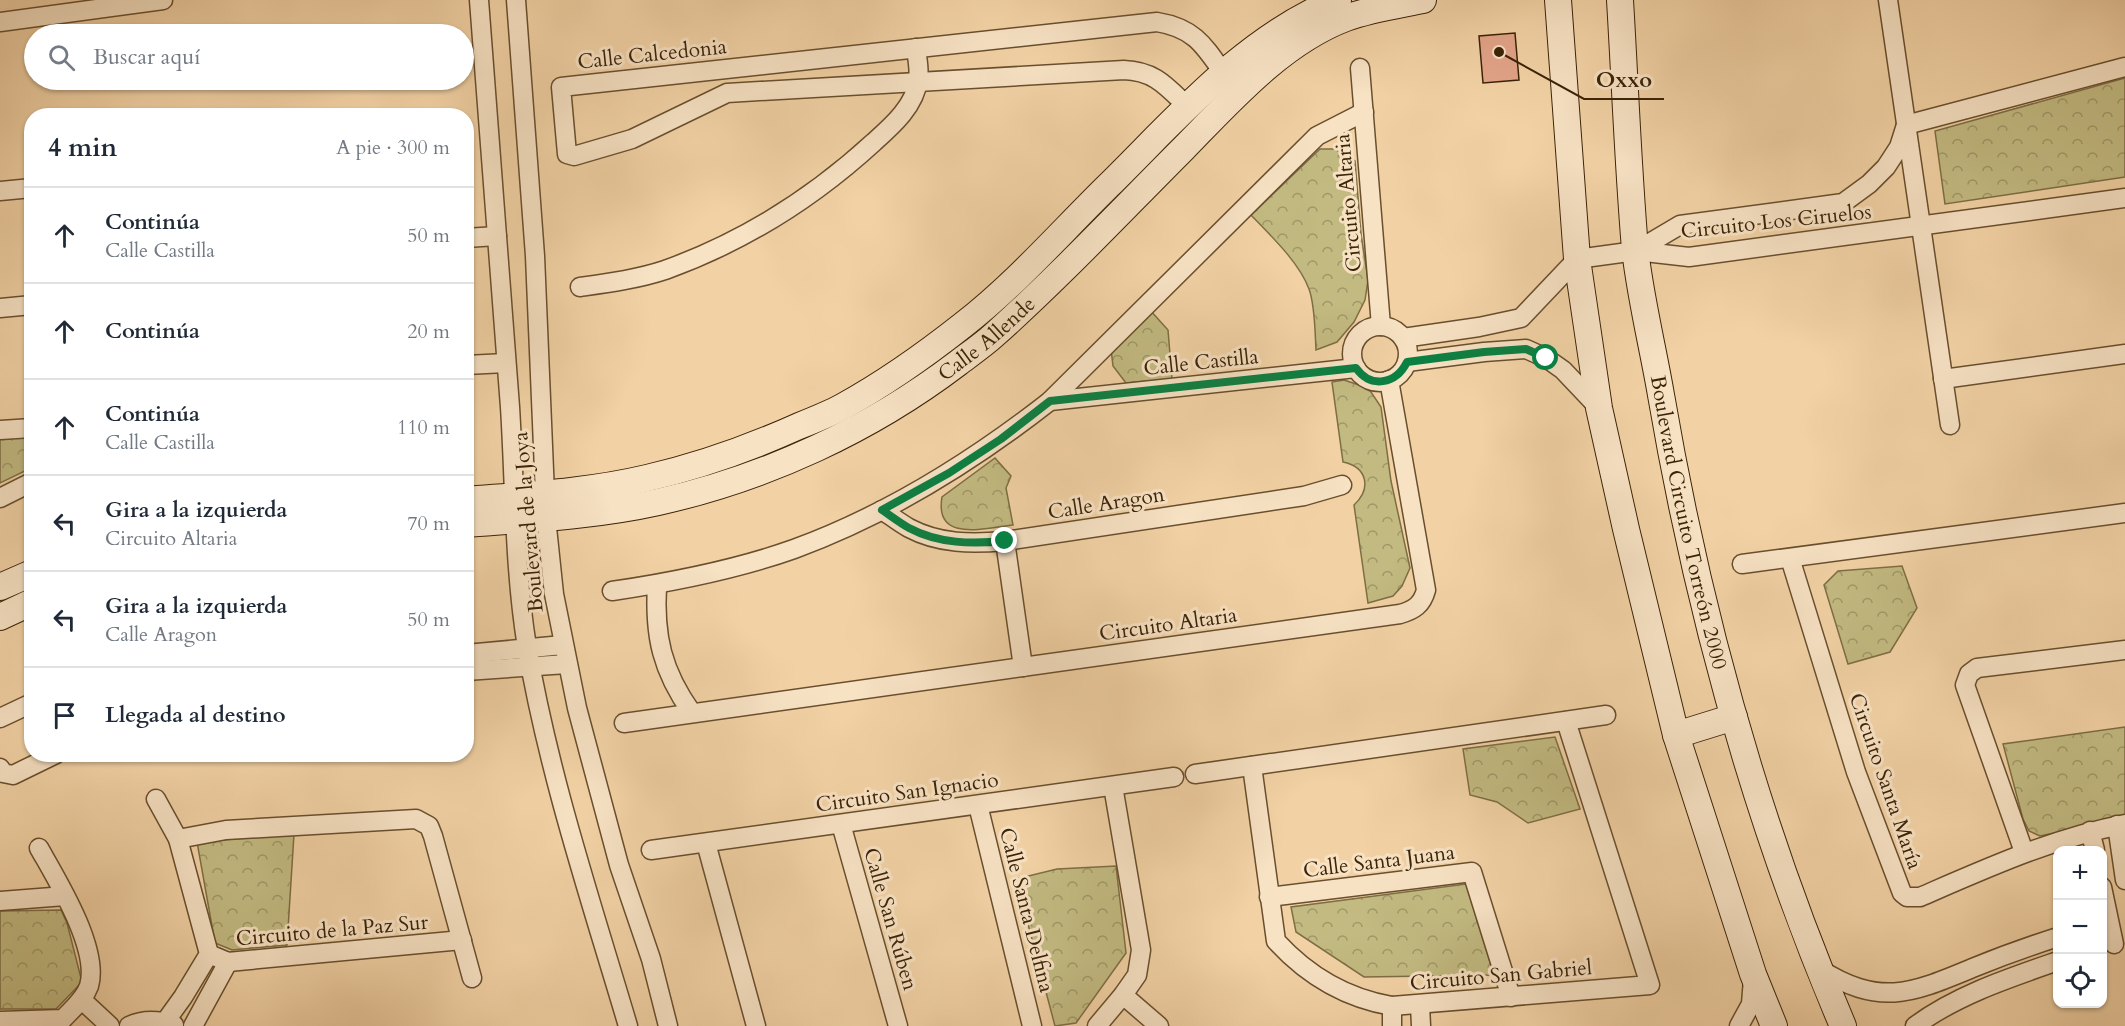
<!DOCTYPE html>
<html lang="es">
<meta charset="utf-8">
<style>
body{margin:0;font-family:Cardo,serif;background:#f6f6f7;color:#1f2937}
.controls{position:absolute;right:18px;bottom:18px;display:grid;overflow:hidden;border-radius:12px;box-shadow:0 2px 4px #0004}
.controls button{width:54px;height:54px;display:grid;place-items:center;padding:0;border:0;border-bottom:2px solid #e0e1e3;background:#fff;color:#1f2937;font:30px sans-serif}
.stop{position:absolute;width:18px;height:18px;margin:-14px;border:4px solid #0b8043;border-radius:50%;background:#fff}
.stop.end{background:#0b8043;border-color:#fff;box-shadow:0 2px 6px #0008}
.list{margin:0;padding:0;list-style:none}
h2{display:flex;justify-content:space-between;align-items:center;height:78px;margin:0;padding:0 24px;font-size:26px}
h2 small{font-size:20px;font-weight:400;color:#747a83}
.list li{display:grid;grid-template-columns:39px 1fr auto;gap:18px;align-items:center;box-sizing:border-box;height:96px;padding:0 24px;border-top:2px solid #e0e1e3}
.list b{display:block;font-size:22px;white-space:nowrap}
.list p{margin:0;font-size:20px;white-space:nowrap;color:#747a83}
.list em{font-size:20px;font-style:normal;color:#747a83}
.icon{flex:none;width:33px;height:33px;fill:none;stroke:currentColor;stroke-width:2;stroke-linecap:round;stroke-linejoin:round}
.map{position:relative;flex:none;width:2125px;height:1026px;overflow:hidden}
.search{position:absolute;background:#fff;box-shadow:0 2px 4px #0004;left:24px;top:24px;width:450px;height:66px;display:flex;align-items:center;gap:15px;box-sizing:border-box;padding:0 21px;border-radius:33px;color:#747a83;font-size:22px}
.panel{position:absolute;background:#fff;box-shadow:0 2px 4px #0004;left:24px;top:108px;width:450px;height:654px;border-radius:24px}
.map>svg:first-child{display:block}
</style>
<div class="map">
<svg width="2125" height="1026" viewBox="0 0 2125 1026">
<defs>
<pattern id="park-crowns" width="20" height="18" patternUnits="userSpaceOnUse" patternTransform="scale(1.5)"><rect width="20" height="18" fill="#c2ba81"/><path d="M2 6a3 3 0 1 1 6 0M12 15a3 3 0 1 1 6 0" fill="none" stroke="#9f9768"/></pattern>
</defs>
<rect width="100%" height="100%" fill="#f2d2a5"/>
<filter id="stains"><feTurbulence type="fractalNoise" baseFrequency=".00333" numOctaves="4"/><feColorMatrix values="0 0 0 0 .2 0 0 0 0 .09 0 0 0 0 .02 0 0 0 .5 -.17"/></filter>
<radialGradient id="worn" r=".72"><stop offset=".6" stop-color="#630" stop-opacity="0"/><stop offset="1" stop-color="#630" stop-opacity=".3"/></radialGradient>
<g fill="url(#park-crowns)" stroke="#7e6e44" stroke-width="1.5">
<polygon points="2125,78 2125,177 1945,204 1935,131"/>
<path d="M1320 149H1335L1355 161 1361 234 1368 280 1365 300 1354 322 1337 342 1316 350C1315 332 1315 305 1309 289 1299 262 1270 235 1251 215Z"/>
<polygon points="1150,310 1168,330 1172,379 1126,383 1113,366 1111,349"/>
<path d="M1344 380 1362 386 1371 392 1381 407 1391 481 1410 568 1402 586 1393 596 1368 603 1354 505C1372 488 1367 467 1343 462L1332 382Z"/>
<polygon points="31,437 31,468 0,483 0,439"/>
<path d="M995 458 1011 476 1006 488 1013 525C985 528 934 543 942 497Z"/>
<polygon points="1902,566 1917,608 1890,652 1848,664 1824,585 1838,571"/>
<polygon points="2125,727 2125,818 2040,836 2029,831 2023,819 2003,744"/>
<polygon points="1555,737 1580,809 1528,823 1497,802 1470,795 1463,749"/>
<polygon points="294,834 287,945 232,950 215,943 197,842"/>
<polygon points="1116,866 1126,953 1076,1023 1055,1026 1016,879 1057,869"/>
<polygon points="1466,884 1494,975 1364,977 1296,932 1291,907"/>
<polygon points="61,910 67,923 82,982 56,1009 0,1009 0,911"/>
</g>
<polygon fill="#e3a489" stroke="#3b2307" stroke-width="1.5" points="1515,33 1519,80 1483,83 1479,36"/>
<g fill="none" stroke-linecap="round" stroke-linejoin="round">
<defs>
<g id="street">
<path d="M479 0C489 136 500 271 510 407 515 487 514 567 527 647 549 776 591 901 628 1026"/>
<polyline points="516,0 535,256 546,518 554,594 577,708 619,865 651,959 668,1026"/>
<polyline points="1888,0 1950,425"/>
<polyline points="0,22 163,0"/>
<polyline points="1360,68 1381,326"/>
<path d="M1188 107C1167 87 1155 71 1124 70L727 93 632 139 574 156 567 154 561 87 1157 22C1194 28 1204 45 1224 74"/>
<polyline points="0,191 32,188"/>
<polyline points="466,238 497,236"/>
<polyline points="1636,251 1680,225 1843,203 1869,184 1886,167 1899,147 1906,125 2125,67"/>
<path d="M580 287C608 283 638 279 665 270 743 242 813 198 874 142 892 126 915 106 918 80 920 70 917 58 916 48"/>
<polyline points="0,308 32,305"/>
<circle cx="1380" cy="354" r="28"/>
<polyline points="1403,338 1479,327 1521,318 1577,259 1636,251 1689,257 2125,198"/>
<polyline points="1407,362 1484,352 1526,349 1546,358 1563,370 1599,408"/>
<polyline points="466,365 506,363"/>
<polyline points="1943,379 2125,354"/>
<polyline points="1050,401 1356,368"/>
<polyline points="0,430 32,428"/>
<polyline points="0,498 32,482"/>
<path d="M882 510C891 516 900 523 909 528 939 544 972 544 1005 541L1304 496 1342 485"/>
<polyline points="1005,541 1023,667"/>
<path d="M1790 558 1856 772 1902 893 1907 897H1920C1987 868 2053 838 2125 824"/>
<polyline points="1742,564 2125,513"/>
<path d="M657 585C654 636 662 671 692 713"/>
<path d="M612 591C673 582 735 570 794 549 887 515 972 462 1050 401L1317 136 1364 112"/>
<polyline points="466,654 563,645"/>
<polyline points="466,671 567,664"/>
<polyline points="0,718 32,703"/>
<path d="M624 723 1400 614C1414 610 1422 605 1426 590L1389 380"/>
<path d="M1252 766 1276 941C1308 976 1345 998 1392 1006L1650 985 1566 721"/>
<polyline points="0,768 3,773 13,775 56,754"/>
<polyline points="1195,774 1606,715"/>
<polyline points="156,799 178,839 209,954 183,997 165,1022"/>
<polyline points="978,805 1032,1026"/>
<polyline points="841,824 898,1026"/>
<polyline points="2117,825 2125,880"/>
<polyline points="2090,831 2095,850"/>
<polyline points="178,839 226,830 416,819 429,826 433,836 472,978"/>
<polyline points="706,843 756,1026"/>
<polyline points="651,850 1174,777"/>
<polyline points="2024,852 1965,685 1969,674 1977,668 2125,650"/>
<polyline points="2102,887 2114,944"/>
<polyline points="1269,897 1472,872 1511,997"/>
<polyline points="0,901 65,896"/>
<polyline points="209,954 228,962 462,940"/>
<path d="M1818 968C1881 1008 1912 993 1975 967 2002 956 2030 946 2058 937"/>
<polyline points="1123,995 1159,1026"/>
<polyline points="82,1000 110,1026"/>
<polyline points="1420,1005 1421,1026"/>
<polyline points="1392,1006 1392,1026"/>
<path d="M0 1021 63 1019C72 1009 84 1000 89 986 100 949 57 880 39 848"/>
<path d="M129 1026C144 1019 159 1020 174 1025"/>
<polyline points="193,1026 228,962"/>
<polyline points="1097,1026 1123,995 1137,975 1141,950 1113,786"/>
<polyline points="1739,1026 1751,1004 1753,979"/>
<path d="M1915 1026C1957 995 2009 978 2058 961"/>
</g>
<g id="secondary">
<polyline points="1558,0 1577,259 1599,408 1626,529 1676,735 1753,974 1774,1026"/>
<path id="s1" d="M1620 0C1625 83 1628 166 1635 249 1640 296 1653 348 1661 395 1698 611 1757 825 1843 1026"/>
<path d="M466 500C527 495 588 492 647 478 700 466 750 448 799 426 814 420 829 414 842 407 884 384 925 355 963 325 1016 284 1061 232 1109 185 1178 117 1246 37 1338 0"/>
<path id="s2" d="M466 524C530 519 595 516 658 502 766 478 870 430 958 363 970 354 983 345 994 335 1060 276 1121 211 1184 148 1230 101 1282 42 1346 18 1370 9 1398 5 1423 0"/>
<polyline points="0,587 32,573"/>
<polyline points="0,617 32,602"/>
<polyline points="1676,735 1734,717"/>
</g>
</defs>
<use href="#street" stroke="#694f2e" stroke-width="21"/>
<use href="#secondary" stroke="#3b2307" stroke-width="28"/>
<use href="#street" stroke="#f7e2c4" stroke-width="18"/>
<use href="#secondary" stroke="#f7e2c4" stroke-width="26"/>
</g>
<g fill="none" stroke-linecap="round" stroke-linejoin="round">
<path stroke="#0b8043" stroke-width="8" d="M1005 541C972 544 939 544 909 528 900 523 891 516 882 510L949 473 1001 439 1050 401 1356 368C1371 389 1396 384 1407 362L1484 352 1526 349 1546 358"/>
</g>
<g text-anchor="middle" stroke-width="6" stroke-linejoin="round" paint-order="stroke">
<g font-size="21" fill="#3b2307" stroke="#f7e2c4">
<text transform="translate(652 54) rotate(-6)" y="7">Calle Calcedonia</text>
<text transform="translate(1348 203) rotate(-95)" y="7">Circuito Altaria</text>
<text transform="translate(1776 221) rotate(-6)" y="7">Circuito Los Ciruelos</text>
<text dy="7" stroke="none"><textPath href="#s2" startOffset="564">Calle Allende</textPath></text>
<text transform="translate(1201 362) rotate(-6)" y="7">Calle Castilla</text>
<text transform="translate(1106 503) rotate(-9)" y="7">Calle Aragon</text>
<text transform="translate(528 522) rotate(-95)" y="7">Boulevard de la Joya</text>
<text dy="7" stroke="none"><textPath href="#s1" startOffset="528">Boulevard Circuito Torreón 2000</textPath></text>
<text transform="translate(1168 624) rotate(-8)" y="7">Circuito Altaria</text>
<text transform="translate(1886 781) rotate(71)" y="7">Circuito Santa María</text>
<text transform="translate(907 792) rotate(-8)" y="7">Circuito San Ignacio</text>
<text transform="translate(1379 861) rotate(-7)" y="7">Calle Santa Juana</text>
<text transform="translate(1027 910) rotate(76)" y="7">Calle Santa Delfina</text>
<text transform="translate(891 919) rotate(74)" y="7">Calle San Rúben</text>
<text transform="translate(332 930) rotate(-5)" y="7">Circuito de la Paz Sur</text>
<text transform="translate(1501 975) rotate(-5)" y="7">Circuito San Gabriel</text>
</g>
</g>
<path fill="none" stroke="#3b2307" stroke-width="2" d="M1499 52L1584 99H1664"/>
<circle fill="#3b2307" stroke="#f7e2c4" stroke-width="2" cx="1499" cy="52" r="6"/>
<g font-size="22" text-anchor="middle" font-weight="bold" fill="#3b2307" stroke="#f7e2c4" stroke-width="6" stroke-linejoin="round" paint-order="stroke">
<text x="1624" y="87">Oxxo</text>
</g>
<rect width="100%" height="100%" filter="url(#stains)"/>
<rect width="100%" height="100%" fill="url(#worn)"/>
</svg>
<div class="controls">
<button>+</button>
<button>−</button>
<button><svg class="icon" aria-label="locate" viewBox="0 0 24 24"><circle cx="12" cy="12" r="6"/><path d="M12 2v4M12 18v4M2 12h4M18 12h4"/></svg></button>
</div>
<div class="stop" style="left:1546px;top:358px"></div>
<div class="stop end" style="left:1005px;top:541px"></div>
<div class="search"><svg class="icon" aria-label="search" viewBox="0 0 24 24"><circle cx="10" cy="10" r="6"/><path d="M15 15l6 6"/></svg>Buscar aquí</div>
<section class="panel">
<h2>4 min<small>A pie · 300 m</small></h2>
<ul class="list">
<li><svg class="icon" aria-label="ahead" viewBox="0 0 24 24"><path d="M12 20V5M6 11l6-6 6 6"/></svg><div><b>Continúa</b><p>Calle Castilla</p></div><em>50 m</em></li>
<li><svg class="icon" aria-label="ahead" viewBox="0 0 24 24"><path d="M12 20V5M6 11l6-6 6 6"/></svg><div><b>Continúa</b></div><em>20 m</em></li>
<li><svg class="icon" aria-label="ahead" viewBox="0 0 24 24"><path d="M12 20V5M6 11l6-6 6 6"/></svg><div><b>Continúa</b><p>Calle Castilla</p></div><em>110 m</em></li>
<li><svg class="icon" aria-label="left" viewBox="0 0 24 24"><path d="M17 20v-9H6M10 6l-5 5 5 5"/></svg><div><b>Gira a la izquierda</b><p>Circuito Altaria</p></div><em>70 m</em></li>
<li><svg class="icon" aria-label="left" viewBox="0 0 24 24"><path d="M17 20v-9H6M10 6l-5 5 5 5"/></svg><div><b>Gira a la izquierda</b><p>Calle Aragon</p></div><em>50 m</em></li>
<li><svg class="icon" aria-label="arrive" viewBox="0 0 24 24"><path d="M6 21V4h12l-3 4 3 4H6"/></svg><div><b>Llegada al destino</b></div></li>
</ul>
</section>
</div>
